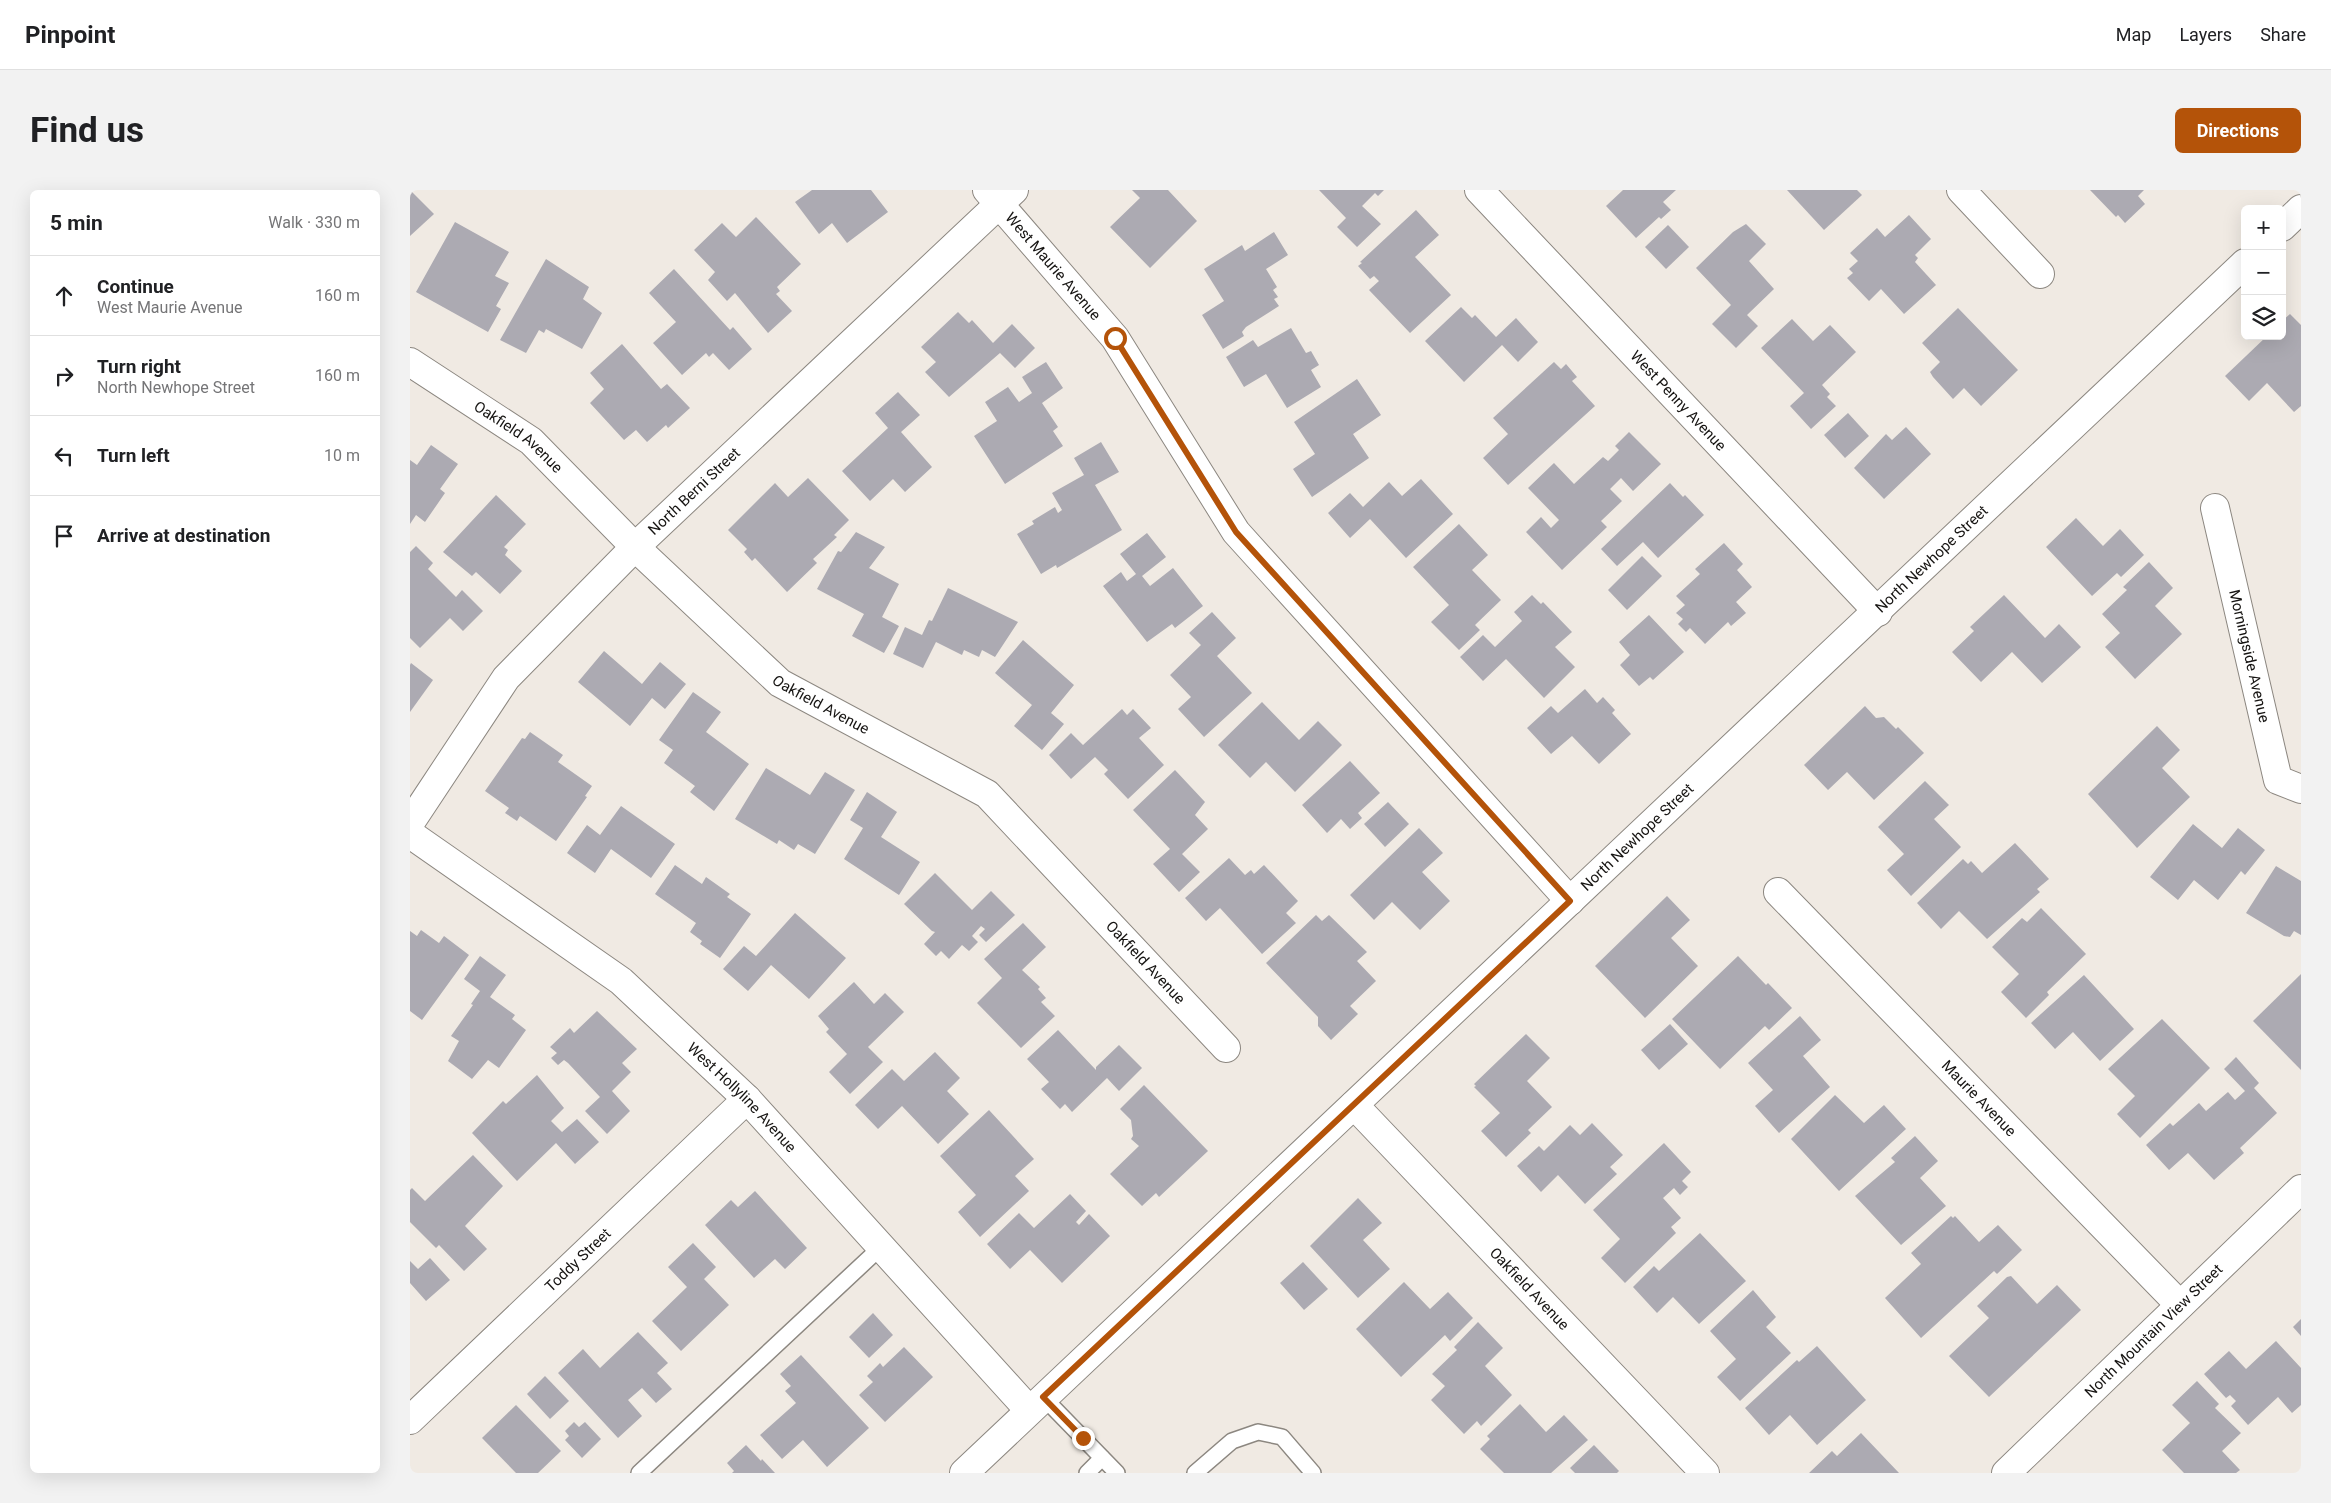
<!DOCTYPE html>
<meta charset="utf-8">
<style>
body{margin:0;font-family:Roboto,sans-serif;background:#f2f2f2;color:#202124}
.controls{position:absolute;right:15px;top:15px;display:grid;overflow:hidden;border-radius:8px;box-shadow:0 5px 20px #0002}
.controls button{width:45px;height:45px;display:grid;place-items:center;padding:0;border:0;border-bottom:1px solid #e0e0e0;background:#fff;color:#202124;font:25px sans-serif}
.stop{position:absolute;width:15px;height:15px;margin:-11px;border:4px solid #b45309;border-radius:50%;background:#fff}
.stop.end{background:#b45309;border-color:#fff;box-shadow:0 1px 5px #0008}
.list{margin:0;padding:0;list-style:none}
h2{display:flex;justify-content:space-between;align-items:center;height:65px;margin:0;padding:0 20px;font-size:21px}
h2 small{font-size:16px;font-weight:400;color:#757577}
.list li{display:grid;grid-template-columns:32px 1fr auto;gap:15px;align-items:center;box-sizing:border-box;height:80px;padding:0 20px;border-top:1px solid #e0e0e0}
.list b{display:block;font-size:19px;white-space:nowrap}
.list p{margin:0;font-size:16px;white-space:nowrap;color:#757577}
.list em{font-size:16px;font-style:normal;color:#757577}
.icon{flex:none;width:28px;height:28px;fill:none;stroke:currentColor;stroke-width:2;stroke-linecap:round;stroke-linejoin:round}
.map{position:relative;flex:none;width:1891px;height:1283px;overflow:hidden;border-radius:8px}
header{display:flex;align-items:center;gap:30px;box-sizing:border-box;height:70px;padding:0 25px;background:#fff;border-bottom:1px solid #e0e0e0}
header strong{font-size:24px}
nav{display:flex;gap:28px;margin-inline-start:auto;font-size:18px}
.intro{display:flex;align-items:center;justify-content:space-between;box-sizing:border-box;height:120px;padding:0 30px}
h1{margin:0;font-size:35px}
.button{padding:12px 22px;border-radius:8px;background:#b45309;color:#fff;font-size:18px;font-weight:700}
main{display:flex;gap:30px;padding:0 30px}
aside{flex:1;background:#fff;border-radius:8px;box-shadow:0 5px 20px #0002}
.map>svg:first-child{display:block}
</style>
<header>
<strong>Pinpoint</strong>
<nav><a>Map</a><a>Layers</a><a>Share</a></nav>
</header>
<div class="intro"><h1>Find us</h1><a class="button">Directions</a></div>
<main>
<aside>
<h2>5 min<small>Walk · 330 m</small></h2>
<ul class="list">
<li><svg class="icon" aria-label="ahead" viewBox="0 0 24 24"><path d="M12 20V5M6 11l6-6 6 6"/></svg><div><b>Continue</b><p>West Maurie Avenue</p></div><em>160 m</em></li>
<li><svg class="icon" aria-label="right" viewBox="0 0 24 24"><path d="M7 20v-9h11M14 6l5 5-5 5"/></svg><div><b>Turn right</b><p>North Newhope Street</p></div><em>160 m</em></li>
<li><svg class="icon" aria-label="left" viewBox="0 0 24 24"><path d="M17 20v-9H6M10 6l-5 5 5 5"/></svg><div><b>Turn left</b></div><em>10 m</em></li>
<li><svg class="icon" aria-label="arrive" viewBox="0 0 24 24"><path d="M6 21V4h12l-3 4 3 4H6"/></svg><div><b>Arrive at destination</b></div></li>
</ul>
</aside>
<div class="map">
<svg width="1891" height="1283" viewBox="0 0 1891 1283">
<rect width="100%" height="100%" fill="#f0eae3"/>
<g fill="#acaab2">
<polygon points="0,0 24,24 0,46"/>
<polygon points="402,0 461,0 478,22 437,53 422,33 409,44 385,12"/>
<polygon points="722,0 758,0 787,31 740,78 700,37 730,8"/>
<polygon points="909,0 974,0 968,6 965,3 952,16 971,34 947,57 927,37 936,28"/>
<polygon points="1213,0 1266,0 1253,12 1261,20 1251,29 1249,27 1226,48 1196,16"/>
<polygon points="1377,0 1447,0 1452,5 1414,40"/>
<polygon points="1680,0 1734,0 1728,6 1735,14 1715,33 1708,25 1706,27"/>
<polygon points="1006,20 1029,45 1005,67 1041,105 1000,143 959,100 969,91 964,86 960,89 948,76 952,73 950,72"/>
<polygon points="1499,25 1521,49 1505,65 1508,68 1505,72 1526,95 1494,124 1471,99 1459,111 1437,88 1443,83 1439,79 1448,71 1440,63 1467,38 1475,47"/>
<polygon points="346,27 391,74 367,97 370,101 366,104 382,121 358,143 325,103 317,111 298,90 305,82 284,60 312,33 326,47"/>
<polygon points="45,32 99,62 85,86 99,93 86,116 91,119 78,142 6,102"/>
<polygon points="1336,34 1356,54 1339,71 1364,99 1337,125 1348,136 1326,158 1302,134 1321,115 1286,78 1323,42"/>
<polygon points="1258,35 1279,57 1256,79 1235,57"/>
<polygon points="864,42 878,65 856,79 867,97 863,100 868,107 864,109 869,116 836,137 832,142 834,146 813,159 792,125 814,111 794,79 832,55 835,61"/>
<polygon points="136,69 179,97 173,109 192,123 172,159 136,139 134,143 129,140 116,163 90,150"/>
<polygon points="264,79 320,140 323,137 342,159 319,180 303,163 299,167 296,163 272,185 243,153 266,132 239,103"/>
<polygon points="1051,117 1062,128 1065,125 1086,147 1106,128 1128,152 1108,172 1092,155 1054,192 1015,151"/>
<polygon points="1548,118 1608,180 1571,216 1554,198 1543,209 1523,187 1520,182 1530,172 1512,153"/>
<polygon points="548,122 559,133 562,130 583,153 602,134 625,158 605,178 590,163 539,207 515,182 526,172 511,157"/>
<polygon points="1880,124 1891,135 1891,216 1884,222 1857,193 1839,211 1815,186 1857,146 1872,146 1872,131"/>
<polygon points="1382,129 1403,151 1420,135 1446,162 1412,195 1420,204 1417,207 1426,216 1401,239 1380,216 1394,203 1351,158"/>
<polygon points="881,138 896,163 901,161 909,175 901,180 911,197 877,218 856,184 834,197 816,167 843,150 848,157"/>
<polygon points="212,154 251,199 257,194 280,218 258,238 256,235 237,252 226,240 214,250 180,213 194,199 180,183"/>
<polygon points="636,172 653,198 632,213 648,237 643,241 653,256 595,294 564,246 587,231 575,212 598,197 609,212 622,203 612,187"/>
<polygon points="1144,172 1151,179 1156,174 1167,187 1162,191 1185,216 1098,295 1073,268 1098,244 1083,228"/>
<polygon points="947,189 971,225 943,244 959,268 902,307 883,279 905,264 884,232"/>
<polygon points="488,202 510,225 491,242 522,277 495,302 483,289 460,311 432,281 478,238 465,223"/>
<polygon points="1438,223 1459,246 1435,268 1414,245"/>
<polygon points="1496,237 1521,264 1474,309 1444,278 1476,244 1482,250"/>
<polygon points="1219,242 1251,274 1223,301 1211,288 1200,299 1212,311 1191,331 1197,337 1152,380 1116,342 1131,327 1141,338 1149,330 1118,298 1144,273 1164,294 1193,267 1198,271 1209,260 1205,256"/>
<polygon points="691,252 709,282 685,295 712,340 647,378 646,375 631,384 607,344 624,334 622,331 645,317 648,323 652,320 642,303 674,285 664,268"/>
<polygon points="21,255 48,274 30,299 35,303 15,332 6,325 0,334 0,270 7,275"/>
<polygon points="398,288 439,330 424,345 427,347 403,369 407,373 377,402 345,368 342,371 334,362 337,359 318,340 365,293 378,307"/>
<polygon points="1011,289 1043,324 996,368 960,329 940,348 918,323 940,303 953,317 979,292 992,306"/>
<polygon points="1260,293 1273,307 1275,305 1294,325 1248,368 1233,352 1207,376 1191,359"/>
<polygon points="86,305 116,334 94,357 98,360 95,365 112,381 90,404 66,382 62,386 33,362"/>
<polygon points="1666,328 1693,356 1710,339 1734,365 1711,387 1707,383 1682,406 1636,357"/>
<polygon points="1049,334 1078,365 1062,380 1091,410 1065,435 1070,440 1049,460 1021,432 1039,415 1003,377"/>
<polygon points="446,342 475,357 459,378 489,394 472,427 489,436 474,463 442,446 454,424 407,399 428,361 431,362"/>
<polygon points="737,343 756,367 732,386 740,396 763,378 793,416 765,438 762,434 737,452 693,396 711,382 717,391 726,384 710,364"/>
<polygon points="1314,353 1333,374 1327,380 1342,397 1326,412 1336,423 1321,436 1318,432 1295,454 1280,438 1276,442 1268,434 1273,429 1266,423 1275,415 1266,406 1290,384 1285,379"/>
<polygon points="6,356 23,373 18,379 46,407 52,400 73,421 53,441 40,428 10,458 0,448 0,362"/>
<polygon points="1232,366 1252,386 1217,420 1198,400"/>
<polygon points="1739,372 1763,398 1745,416 1772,444 1725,489 1695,457 1710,443 1692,424 1717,400 1713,397"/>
<polygon points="538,398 608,432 585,467 572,460 569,467 554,460 552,465 526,452 513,478 483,464 495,437 512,445 519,430 522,431"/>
<polygon points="1122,405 1131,414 1133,412 1162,442 1145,457 1165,477 1134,508 1096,469 1073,491 1050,467 1073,445 1085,457 1112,431 1104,422"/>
<polygon points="1594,405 1635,448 1649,434 1671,457 1632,493 1602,462 1571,492 1542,462 1564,441 1560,437"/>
<polygon points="802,422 826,448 807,466 842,503 794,547 768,519 781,507 760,485 791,455 779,443"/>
<polygon points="1239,425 1274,462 1243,490 1240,487 1229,496 1210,475 1220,465 1209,452"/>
<polygon points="613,450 664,495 641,523 654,534 632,560 604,536 622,515 585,483"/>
<polygon points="194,461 232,494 250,472 276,494 255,519 242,508 220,536 168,492"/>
<polygon points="1,473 23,490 0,522 0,475"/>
<polygon points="1175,499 1187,513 1193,507 1205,520 1202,523 1221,544 1189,574 1162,546 1141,564 1117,538 1141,516 1148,523"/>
<polygon points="283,502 311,522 296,542 339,574 304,621 280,602 285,596 254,573 263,560 249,550"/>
<polygon points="852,512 889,550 908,531 932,555 885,602 856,572 840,588 808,555"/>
<polygon points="1455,516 1466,528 1474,527 1486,539 1488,537 1514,563 1464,610 1437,582 1418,600 1394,575"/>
<polygon points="712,519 717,525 723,519 741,538 729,548 754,575 718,609 694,584 698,580 685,567 661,589 639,565 661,543 673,555"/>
<polygon points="1747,536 1770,560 1752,578 1780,607 1727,658 1678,604"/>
<polygon points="120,542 153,565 148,572 182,596 175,606 177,607 146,651 110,626 107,631 95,623 99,618 75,601 112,548 115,549"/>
<polygon points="940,571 970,603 948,623 952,628 940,639 931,629 917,643 892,615"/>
<polygon points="356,578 400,605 415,582 445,600 405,664 388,654 384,660 369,650 367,654 325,629"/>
<polygon points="765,580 795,612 785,625 798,639 772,664 790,682 769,702 743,674 760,659 723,620"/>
<polygon points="1515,591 1539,615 1524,629 1551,657 1501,706 1477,680 1494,664 1468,637"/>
<polygon points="457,602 487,622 471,647 510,672 489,705 434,669 453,638 440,630"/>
<polygon points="978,612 999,634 975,657 954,634"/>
<polygon points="211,616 265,654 241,688 201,659 185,683 157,663 177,635 190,645"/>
<polygon points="1783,634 1812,658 1828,638 1855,660 1835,685 1831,681 1808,710 1784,690 1768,710 1740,687"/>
<polygon points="1009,638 1033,663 1012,682 1040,711 1010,740 982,712 964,730 940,705"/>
<polygon points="1605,653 1639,689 1627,699 1630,702 1577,749 1549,721 1531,739 1507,713 1553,669 1558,674 1561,671 1572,683"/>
<polygon points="819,668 835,685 841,680 844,684 854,675 888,711 876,723 886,733 852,764 810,718 796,731 775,708"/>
<polygon points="265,675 292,694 296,687 320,704 317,707 341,724 310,768 290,754 292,751 280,742 286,733 245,704"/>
<polygon points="1866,676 1891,691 1891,745 1884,741 1880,747 1874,746 1836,723"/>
<polygon points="525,683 562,720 581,701 605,725 576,752 569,745 575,739 571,736 562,746 568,752 559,761 552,755 539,769 531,761 526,766 514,754 525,742 522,741 494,714"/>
<polygon points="1257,706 1280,730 1261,748 1288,776 1235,828 1185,776"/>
<polygon points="1631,718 1676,764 1637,802 1639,805 1616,828 1591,802 1609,784 1582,757 1612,728 1617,732"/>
<polygon points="385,723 436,768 399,809 361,775 338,801 313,779 334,756 346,766"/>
<polygon points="906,725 912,731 919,725 957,762 947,771 966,791 940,816 948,824 921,850 908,836 908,827 856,773"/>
<polygon points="613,733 636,757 612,780 630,797 628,799 636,808 631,812 645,826 611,858 567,813 592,788 574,769"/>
<polygon points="11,740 29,753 34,746 59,765 12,830 0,821 0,741 7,746"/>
<polygon points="70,766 96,785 80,807 105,825 102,829 116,840 89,878 78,870 62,889 38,871 49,851 41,846 63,815 61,814 70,801 54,789"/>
<polygon points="1328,766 1356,795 1358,793 1382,818 1359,840 1355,836 1310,879 1262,829"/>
<polygon points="1891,784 1891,880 1843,831"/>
<polygon points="1674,785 1724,839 1690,871 1663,842 1645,859 1621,833"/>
<polygon points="444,792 464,814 475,803 494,822 458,857 473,872 440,904 419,882 437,864 416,842 419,839 408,826"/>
<polygon points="187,821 227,859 212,873 221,882 202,901 220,921 197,944 175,921 190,907 158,873 154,870 148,875 141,868 147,863 140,857 160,838 164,843"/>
<polygon points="1390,826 1411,850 1393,866 1420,897 1369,943 1345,916 1363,900 1338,873"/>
<polygon points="1752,829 1800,878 1730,948 1707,924 1725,906 1698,879"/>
<polygon points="1260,834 1278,854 1249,880 1231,860"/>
<polygon points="648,840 686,880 686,877 709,855 732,878 709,901 697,888 662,922 655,914 650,919 631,899 639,892 617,869"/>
<polygon points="1116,844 1140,868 1117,891 1142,917 1118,940 1121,943 1096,967 1071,941 1090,923 1064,897 1066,896 1064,894"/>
<polygon points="525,862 550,888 537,901 559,924 528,954 492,916 468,939 445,915 482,879 494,891"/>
<polygon points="1826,867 1849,893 1844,898 1867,923 1830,958 1834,963 1804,990 1778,963 1759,980 1736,955 1760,933 1763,936 1789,913 1796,921 1818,902 1825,910 1835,901 1814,879"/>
<polygon points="127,885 154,918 141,931 152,942 167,929 189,952 165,974 146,953 107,991 62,943 93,911 96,914"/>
<polygon points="734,895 798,961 749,1007 746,1003 732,1016 700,984 729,956 721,949 723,946 721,930 710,919"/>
<polygon points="1425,905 1454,933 1474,915 1496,939 1429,1001 1381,949"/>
<polygon points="579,920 624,969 605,986 619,1001 570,1047 548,1022 566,1005 530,966"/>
<polygon points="1182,933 1213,965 1200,977 1207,984 1175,1014 1148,985 1131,1002 1107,976 1129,956 1134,961 1160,935 1170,945"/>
<polygon points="1505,946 1528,971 1510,988 1536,1016 1491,1055 1445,1006 1485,972 1481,968"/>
<polygon points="1254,953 1281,982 1272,991 1278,997 1270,1005 1264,998 1253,1008 1271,1028 1261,1037 1266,1043 1215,1093 1191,1068 1210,1049 1183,1020"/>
<polygon points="63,965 93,996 55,1036 77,1059 54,1081 29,1055 26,1058 0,1032 0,1000 2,998 15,1011"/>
<polygon points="345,1001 397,1058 375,1079 365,1069 344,1088 295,1035 321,1010 328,1017"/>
<polygon points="660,1004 676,1021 666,1032 669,1035 679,1024 700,1046 652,1093 620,1060 600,1079 577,1054 609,1023 624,1038"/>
<polygon points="948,1008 972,1033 953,1050 980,1079 948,1108 900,1056"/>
<polygon points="1541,1026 1543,1028 1545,1026 1569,1052 1588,1035 1612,1060 1587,1084 1584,1081 1511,1148 1475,1108 1511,1074 1501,1063"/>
<polygon points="1290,1043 1336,1091 1289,1134 1263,1107 1247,1123 1223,1097 1244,1076 1249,1081"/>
<polygon points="283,1053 306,1077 294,1089 319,1115 271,1161 242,1131 277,1097 258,1077"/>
<polygon points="20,1068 40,1090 16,1111 0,1093 0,1071 8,1079"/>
<polygon points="893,1072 918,1099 894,1120 870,1093"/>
<polygon points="1601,1086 1627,1114 1647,1095 1671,1120 1579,1207 1539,1166 1579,1128 1567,1116 1597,1087"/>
<polygon points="994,1092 1020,1119 1038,1102 1063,1128 1040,1151 1035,1145 991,1187 946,1139"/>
<polygon points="1343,1100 1366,1127 1356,1137 1381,1163 1330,1211 1307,1187 1326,1169 1300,1141"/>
<polygon points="463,1123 483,1145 459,1168 439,1147"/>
<polygon points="1891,1129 1891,1146 1883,1137"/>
<polygon points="1068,1132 1093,1158 1075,1176 1102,1205 1071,1236 1067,1231 1054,1244 1021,1210 1035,1196 1022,1184 1047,1160 1044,1157"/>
<polygon points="228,1142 258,1173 247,1183 262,1199 246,1213 232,1198 218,1210 232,1226 208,1248 148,1183 173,1159 190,1178"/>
<polygon points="1866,1151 1891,1178 1891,1215 1882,1223 1868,1207 1838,1235 1821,1216 1826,1211 1820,1205 1816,1208 1794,1184 1819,1161 1836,1179"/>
<polygon points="1407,1156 1456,1210 1407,1255 1380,1225 1359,1245 1335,1218 1387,1170 1389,1172"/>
<polygon points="494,1157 523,1187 475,1232 449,1205 463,1192 457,1186 470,1173 473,1177"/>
<polygon points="391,1165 459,1238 417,1277 393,1250 372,1269 350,1245 386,1213 375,1201 381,1196 370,1184"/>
<polygon points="135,1186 159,1211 140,1229 117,1204"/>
<polygon points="1787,1191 1809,1214 1805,1218 1831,1243 1812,1261 1830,1280 1826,1283 1774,1283 1752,1260 1780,1233 1762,1215"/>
<polygon points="1110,1214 1136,1242 1154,1225 1178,1250 1141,1283 1094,1283 1070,1259 1080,1249 1077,1246"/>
<polygon points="106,1215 151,1261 128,1283 106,1283 72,1248"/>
<polygon points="164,1232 169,1237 175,1232 191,1249 172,1268 155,1250 159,1246 155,1241"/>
<polygon points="1451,1243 1489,1283 1399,1283 1422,1261 1427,1266"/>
<polygon points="336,1255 351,1271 352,1269 365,1283 322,1283 324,1281 317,1273"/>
<polygon points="1184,1255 1209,1281 1207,1283 1165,1283 1160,1278"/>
</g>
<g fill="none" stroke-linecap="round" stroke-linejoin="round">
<defs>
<g id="service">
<polyline points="633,1207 707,1283"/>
<polyline points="229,1283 471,1057"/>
<polyline points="677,1283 692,1268"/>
<polyline points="785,1283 822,1251 848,1242 872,1247 903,1283"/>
</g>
<g id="minor">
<path id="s1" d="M577 0 705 148 826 342 1160 711"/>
<path id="s2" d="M1069 0 1468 422"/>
<polyline points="1551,0 1630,84"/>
<path id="s3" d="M0 172 121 251 225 357 370 493 577 604 816 858"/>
<path id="s4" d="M1805 318 1868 590 1891 599"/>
<path id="s5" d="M0 633 96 488 225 357 604 0"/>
<path id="s6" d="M0 644 211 791 337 909 619 1220"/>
<path id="s7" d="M1368 702 1770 1115"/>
<path id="s8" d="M944 915 1295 1283"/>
<path id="s9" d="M0 1230 337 909"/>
<path id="s10" d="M1596 1283 1891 999"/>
</g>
<g id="tertiary">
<polyline points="1872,37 1891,19"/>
<path id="s11" d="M554 1283 1835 73"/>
</g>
</defs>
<use href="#service" stroke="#8c8780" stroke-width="18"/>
<use href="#minor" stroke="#8c8780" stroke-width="30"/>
<use href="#tertiary" stroke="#8c8780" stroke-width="30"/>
<use href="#service" stroke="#fff" stroke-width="15"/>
<use href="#minor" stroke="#fff" stroke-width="28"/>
<use href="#tertiary" stroke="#fff" stroke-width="28"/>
</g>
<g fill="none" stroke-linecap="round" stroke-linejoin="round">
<polyline stroke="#b45309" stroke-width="6" points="673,1248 633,1207 1160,711 826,342 705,148"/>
</g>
<g text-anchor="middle" stroke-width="4" stroke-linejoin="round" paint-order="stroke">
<g font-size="15" fill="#161412" stroke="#fef7f0">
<text dy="5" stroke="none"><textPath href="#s1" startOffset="101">West Maurie Avenue</textPath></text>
<text dy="5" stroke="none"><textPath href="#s2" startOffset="290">West Penny Avenue</textPath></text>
<text dy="5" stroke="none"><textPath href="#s3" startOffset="132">Oakfield Avenue</textPath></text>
<text dy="5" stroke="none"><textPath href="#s5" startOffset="439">North Berni Street</textPath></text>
<text dy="5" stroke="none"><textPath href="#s11" startOffset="1331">North Newhope Street</textPath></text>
<text dy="5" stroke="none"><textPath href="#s4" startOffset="152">Morningside Avenue</textPath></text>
<text dy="5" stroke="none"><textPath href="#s3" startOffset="538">Oakfield Avenue</textPath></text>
<text dy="5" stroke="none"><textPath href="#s11" startOffset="926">North Newhope Street</textPath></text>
<text dy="5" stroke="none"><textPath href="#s3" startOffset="958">Oakfield Avenue</textPath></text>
<text dy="5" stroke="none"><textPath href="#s6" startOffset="425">West Hollyline Avenue</textPath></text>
<text dy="5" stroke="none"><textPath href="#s7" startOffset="288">Maurie Avenue</textPath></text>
<text dy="5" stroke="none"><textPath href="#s9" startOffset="232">Toddy Street</textPath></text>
<text dy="5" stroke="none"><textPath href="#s8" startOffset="254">Oakfield Avenue</textPath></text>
<text dy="5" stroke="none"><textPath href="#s10" startOffset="205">North Mountain View Street</textPath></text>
</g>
</g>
</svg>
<div class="controls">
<button>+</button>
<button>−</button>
<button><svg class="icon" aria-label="layers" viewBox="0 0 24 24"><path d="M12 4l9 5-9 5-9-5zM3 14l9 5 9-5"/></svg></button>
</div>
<div class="stop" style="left:705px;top:148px"></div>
<div class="stop end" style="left:673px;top:1248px"></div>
</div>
</main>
